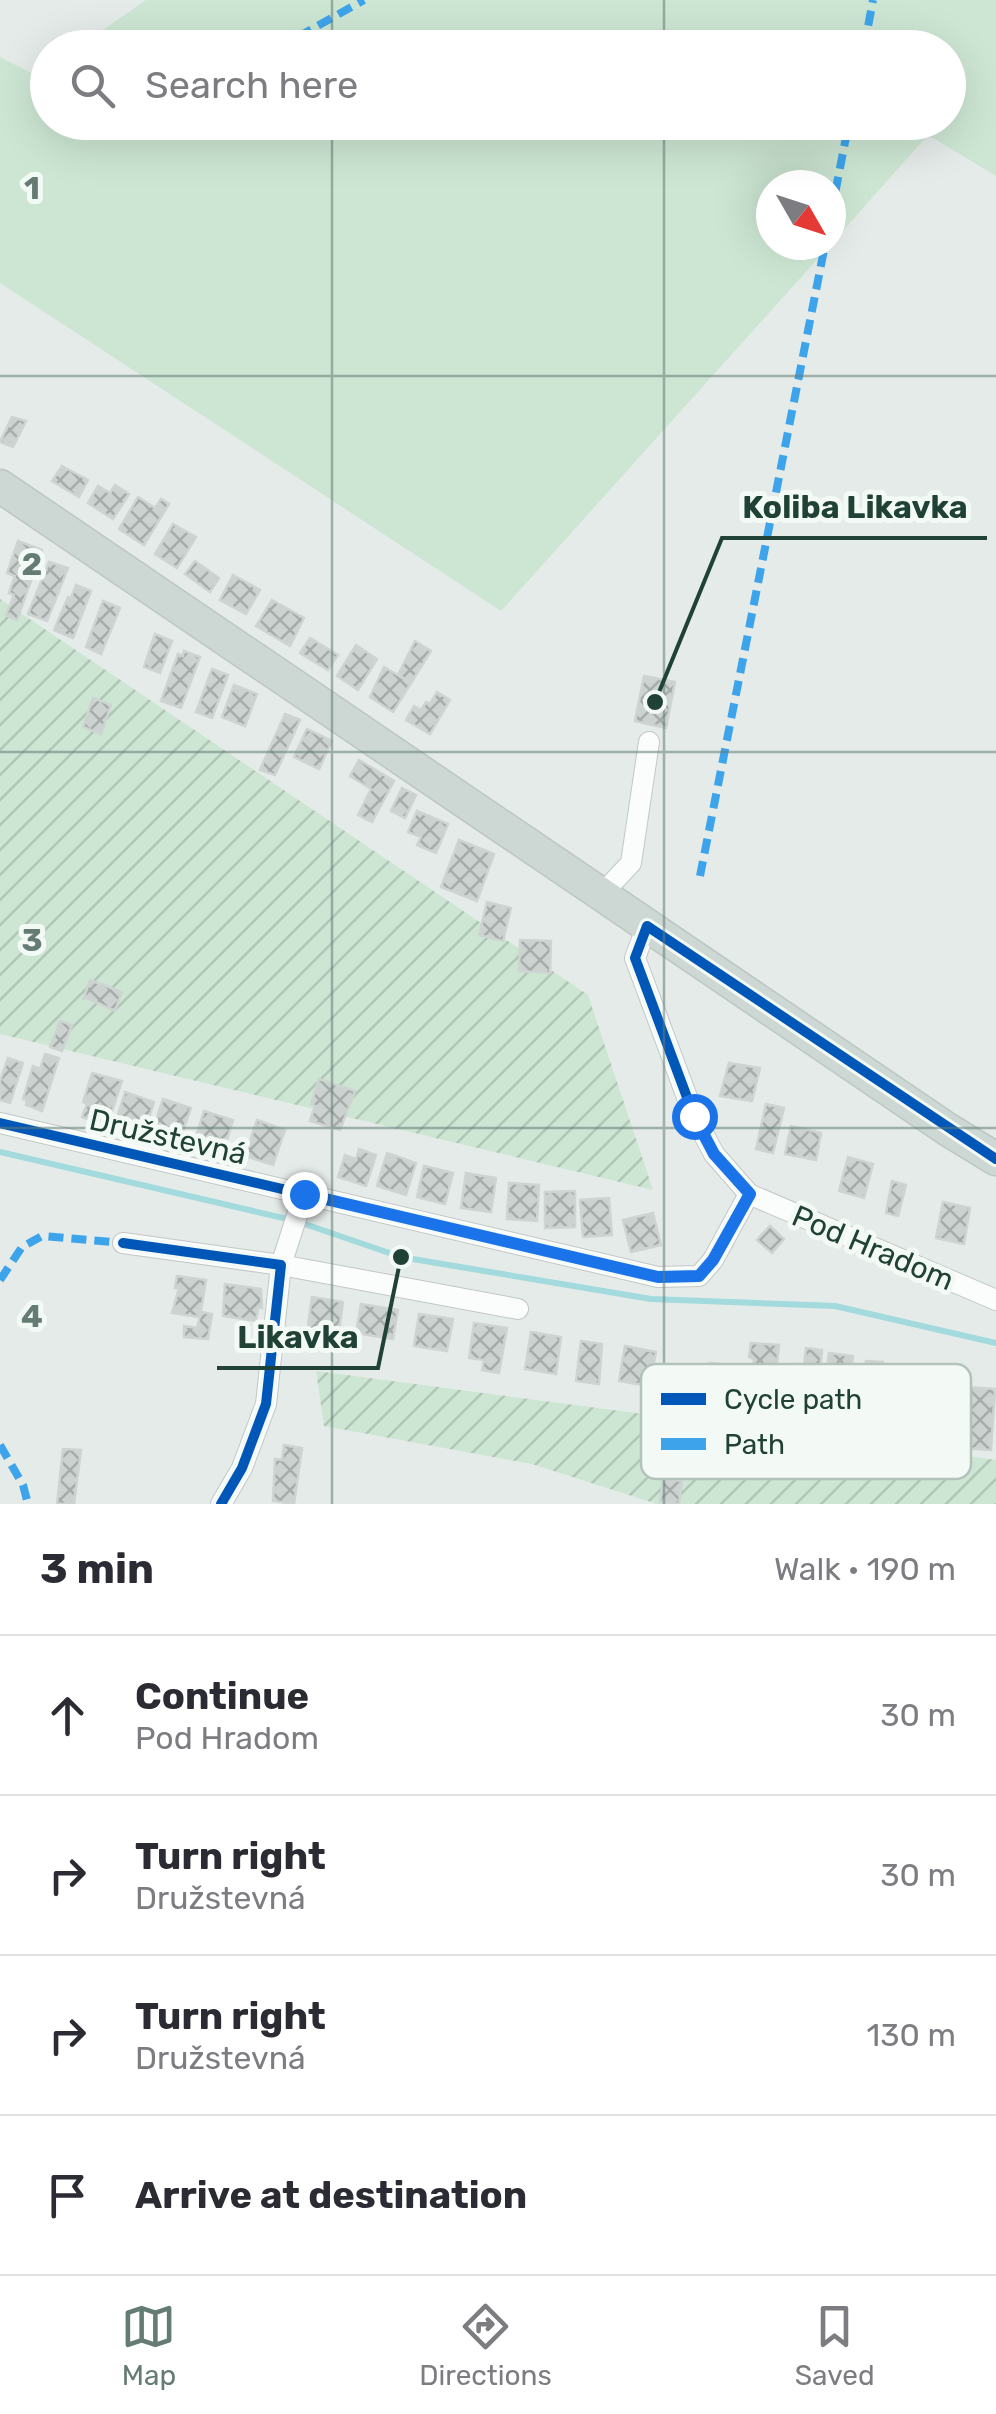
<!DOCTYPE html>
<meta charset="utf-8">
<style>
body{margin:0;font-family:Rubik,sans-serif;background:#f7f7f7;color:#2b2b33}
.compass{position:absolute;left:756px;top:170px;width:90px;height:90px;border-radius:50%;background:#fff;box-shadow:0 10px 40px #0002;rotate:129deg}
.stop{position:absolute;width:30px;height:30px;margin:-22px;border:8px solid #1a73e8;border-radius:50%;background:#fff}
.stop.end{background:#1a73e8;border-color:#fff;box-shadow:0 2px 10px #0008}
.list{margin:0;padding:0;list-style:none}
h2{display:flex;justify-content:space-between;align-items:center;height:130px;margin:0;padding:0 40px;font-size:42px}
h2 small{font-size:32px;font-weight:400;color:#7c7c81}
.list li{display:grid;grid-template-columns:65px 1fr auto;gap:30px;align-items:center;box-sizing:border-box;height:160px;padding:0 40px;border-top:2px solid #e1e1e2}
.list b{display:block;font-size:38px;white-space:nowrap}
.list p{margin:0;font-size:32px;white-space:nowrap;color:#7c7c81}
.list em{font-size:32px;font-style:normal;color:#7c7c81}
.icon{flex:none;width:55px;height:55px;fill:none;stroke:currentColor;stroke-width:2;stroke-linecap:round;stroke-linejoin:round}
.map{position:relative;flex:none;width:996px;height:1504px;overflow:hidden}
.search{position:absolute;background:#fff;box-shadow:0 10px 40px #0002;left:30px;right:30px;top:30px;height:110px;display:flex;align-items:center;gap:25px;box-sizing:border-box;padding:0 35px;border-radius:55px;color:#7c7c81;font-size:38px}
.sheet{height:770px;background:#fff}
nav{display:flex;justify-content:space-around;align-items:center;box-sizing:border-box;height:140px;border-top:2px solid #e1e1e2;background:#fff;font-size:28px;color:#7c7c81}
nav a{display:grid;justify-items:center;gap:5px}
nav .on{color:#657c74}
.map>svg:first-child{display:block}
</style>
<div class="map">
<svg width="996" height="1504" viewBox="0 0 996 1504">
<defs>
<pattern id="garden-furrows" width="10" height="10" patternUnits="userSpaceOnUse" patternTransform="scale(2.5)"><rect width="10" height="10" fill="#cde6d3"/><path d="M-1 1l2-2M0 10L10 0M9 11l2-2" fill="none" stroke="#b0c6b6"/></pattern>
<pattern id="building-cross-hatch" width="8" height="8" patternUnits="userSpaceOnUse" patternTransform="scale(2.5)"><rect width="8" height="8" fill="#ccd2cf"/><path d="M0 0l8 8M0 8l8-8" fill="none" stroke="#a5aca9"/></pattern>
</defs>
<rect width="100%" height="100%" fill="#e5ebe8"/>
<polygon fill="#cde6d3" points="146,0 996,0 996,176 928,135 831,244 831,185 771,185 771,245 830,245 501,611 0,283 0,57 37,76 47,69 48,122 948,122 948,48 78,47"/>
<g fill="url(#garden-furrows)">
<polygon points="0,599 588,995 653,1190 0,1034"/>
<polygon points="316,1371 996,1460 996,1504 657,1504 532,1464 324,1426"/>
</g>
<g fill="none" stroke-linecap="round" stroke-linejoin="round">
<polyline stroke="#a2dadd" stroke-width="6" points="0,1152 296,1221 401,1257 651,1299 835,1306 996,1343"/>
</g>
<g fill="url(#building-cross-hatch)" stroke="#ced4d1" stroke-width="2.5">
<polygon points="12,417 26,421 13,447 0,442"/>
<polygon points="62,466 88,480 79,497 52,481"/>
<polygon points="115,485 129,494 113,519 88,503 98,486 110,493"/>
<polygon points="138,497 155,508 161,499 169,504 144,545 119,529"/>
<polygon points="173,524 196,537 177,568 155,554"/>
<polygon points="18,541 42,550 17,620 6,615 14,595 9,593 15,576 7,573"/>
<polygon points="195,561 219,578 210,592 185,574"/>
<polygon points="49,562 68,568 47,621 28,614"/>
<polygon points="233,575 260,590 246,614 220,600"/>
<polygon points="76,585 91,591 73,638 54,630 68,597 71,598"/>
<polygon points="272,600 304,618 290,646 256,626"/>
<polygon points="103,601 120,608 101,654 86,647"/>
<polygon points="155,634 172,641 160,673 144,667"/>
<polygon points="310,638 338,655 328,670 300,653"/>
<polygon points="415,641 431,651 411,683 398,675"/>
<polygon points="356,645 377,659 358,690 337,676"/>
<polygon points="184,651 200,657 181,708 161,701 178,654 183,656"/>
<polygon points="384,667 411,683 393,712 370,697"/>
<polygon points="212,669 228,675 212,718 196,712"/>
<polygon points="644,676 675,682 666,728 635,721"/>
<polygon points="234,685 257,694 245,726 222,717"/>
<polygon points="437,692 450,700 430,734 406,720 414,706 421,710 426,702 430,704"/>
<polygon points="93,698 111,705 101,734 83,727"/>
<polygon points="285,714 300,720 275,775 260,770"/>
<polygon points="307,729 332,741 319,769 294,757"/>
<polygon points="359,760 394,781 372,822 358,815 371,789 350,776"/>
<polygon points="402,788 416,795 405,818 391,811"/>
<polygon points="417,811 448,824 436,853 417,845 421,837 408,832"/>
<polygon points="459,840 494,854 477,901 441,887"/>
<polygon points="487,902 511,908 503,941 479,935"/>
<polygon points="520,940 551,941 550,973 519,971"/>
<polygon points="90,980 122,992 115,1011 85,997 83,1000"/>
<polygon points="60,1021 72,1025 62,1051 50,1047"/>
<polygon points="45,1054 59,1058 42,1111 26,1105 27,1100 23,1099 33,1066 40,1069"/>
<polygon points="8,1058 23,1063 10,1103 0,1100 0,1081"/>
<polygon points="729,1063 760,1068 752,1101 720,1096"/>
<polygon points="92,1073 122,1081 107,1126 82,1117 87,1104 83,1102"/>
<polygon points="319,1079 355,1091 340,1130 310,1121 315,1106 311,1104"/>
<polygon points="125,1092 154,1102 144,1134 115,1125"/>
<polygon points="163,1099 191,1108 179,1142 152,1133"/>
<polygon points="766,1104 784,1108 773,1153 756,1149"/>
<polygon points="204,1111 233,1120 223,1153 194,1143"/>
<polygon points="257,1120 285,1130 273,1165 245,1156"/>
<polygon points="791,1126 821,1133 816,1160 785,1154"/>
<polygon points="359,1149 376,1155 366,1186 338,1177 345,1155 356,1159"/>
<polygon points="387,1153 416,1163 406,1195 377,1186"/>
<polygon points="848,1157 873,1164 864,1198 839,1191"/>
<polygon points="424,1166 453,1173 445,1204 417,1197"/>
<polygon points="466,1173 496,1178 491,1212 461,1208"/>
<polygon points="892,1181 906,1185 898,1216 886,1213"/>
<polygon points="509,1183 539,1185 537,1221 507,1219"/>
<polygon points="575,1191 575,1227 545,1228 545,1192"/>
<polygon points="609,1198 612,1235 583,1237 580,1200"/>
<polygon points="943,1202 970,1208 964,1244 936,1238"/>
<polygon points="653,1213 661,1245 631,1252 623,1220"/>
<polygon points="770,1226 784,1239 772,1253 757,1240"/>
<polygon points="177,1276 206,1280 200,1317 172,1313 179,1288 175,1288"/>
<polygon points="225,1284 261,1289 262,1308 258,1308 256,1321 223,1316"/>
<polygon points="312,1297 343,1302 338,1338 307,1333"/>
<polygon points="361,1304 398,1310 393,1339 356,1333"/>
<polygon points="201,1312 212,1314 208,1339 184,1337 184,1326 197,1328"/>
<polygon points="419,1314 453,1319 447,1351 414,1346"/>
<polygon points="474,1323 507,1328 499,1373 482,1370 484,1360 469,1358"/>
<polygon points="531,1332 561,1337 556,1374 525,1369"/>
<polygon points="581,1341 602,1344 599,1384 576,1381"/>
<polygon points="751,1343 779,1345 774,1392 750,1389 754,1359 749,1357"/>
<polygon points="625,1346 656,1352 649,1386 619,1381"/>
<polygon points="806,1348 822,1350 819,1380 797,1378 799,1364 804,1365"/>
<polygon points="829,1353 853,1356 848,1395 824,1392"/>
<polygon points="866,1361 883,1362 878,1412 856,1410 859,1375 864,1376"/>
<polygon points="710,1363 738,1366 734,1403 706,1400"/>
<polygon points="966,1387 995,1389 991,1450 962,1448"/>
<polygon points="284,1445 302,1448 294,1504 273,1501 275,1459 282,1460"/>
<polygon points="63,1449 81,1450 74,1504 57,1504"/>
<polygon points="663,1479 682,1481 679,1504 660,1502"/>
</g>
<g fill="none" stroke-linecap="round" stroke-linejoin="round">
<defs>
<g id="minor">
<polyline points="601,895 631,863 649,742"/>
<polyline points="647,926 635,958 694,1116 714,1154 749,1194 996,1300"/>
<polyline points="0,1123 658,1277 699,1276 713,1260 749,1194"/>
<polyline points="304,1194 281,1265 518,1309"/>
<polyline points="123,1243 281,1265 266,1404 242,1468 221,1504"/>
</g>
<polyline id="primary" points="0,486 947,1129 996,1159"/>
</defs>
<use href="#minor" stroke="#c2c8c5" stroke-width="22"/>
<use href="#primary" stroke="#bcc7c3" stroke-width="35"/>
<use href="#minor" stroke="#fbfcfc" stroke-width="20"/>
<use href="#primary" stroke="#cdd7d4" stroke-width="32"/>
<g stroke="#3da4eb" stroke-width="8" stroke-dasharray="15 8" stroke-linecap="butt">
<polyline points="278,48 364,0"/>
<polyline points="864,48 873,0"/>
<polyline points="831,214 849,122"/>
<polyline points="700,876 825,245"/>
<polyline points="0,1280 22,1247 42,1236 123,1243"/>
<polyline points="0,1445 23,1485 28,1504"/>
</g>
<defs>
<g id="cycleway">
<polyline points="0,1123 658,1277 699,1276 713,1260 749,1194 714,1154 694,1116 635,958 647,926 996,1159"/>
<polyline points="123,1243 281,1265 266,1404 242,1468 221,1504"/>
</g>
</defs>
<use href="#cycleway" stroke="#f3faf6" stroke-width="16"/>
<use href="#cycleway" stroke="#0057b8" stroke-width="10"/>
</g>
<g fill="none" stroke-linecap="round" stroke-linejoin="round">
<polyline stroke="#1a73e8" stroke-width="12" points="304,1194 658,1277 699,1276 713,1260 750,1194 714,1154 694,1116"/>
</g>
<path fill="none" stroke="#657c74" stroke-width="2.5" stroke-opacity="0.55" d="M332 0V48M664 0V48M332 122V1504M664 122V1504M0 376H996M0 752H996M0 1128H996"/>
<g text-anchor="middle" stroke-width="10" stroke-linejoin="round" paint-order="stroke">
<g font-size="30" fill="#204135" stroke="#f3faf6">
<text transform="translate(168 1137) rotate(13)" y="10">Družstevná</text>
<text transform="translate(873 1248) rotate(23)" y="10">Pod Hradom</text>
</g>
</g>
<rect x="641" y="1364" width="330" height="115" rx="15" fill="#f3faf6" stroke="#b4c2bc" stroke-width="2.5"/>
<rect x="661" y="1393" width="45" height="12" fill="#0057b8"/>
<rect x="661" y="1438" width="45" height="12" fill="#3da4eb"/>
<g font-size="28" fill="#204135">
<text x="724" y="1409">Cycle path</text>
<text x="724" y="1454">Path</text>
</g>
<g font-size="32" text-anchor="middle" font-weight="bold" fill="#657c74" stroke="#f3faf6" stroke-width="10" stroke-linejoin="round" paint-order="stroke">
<text x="32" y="199">1</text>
<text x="32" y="575">2</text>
<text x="32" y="951">3</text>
<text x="32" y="1327">4</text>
</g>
<path fill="none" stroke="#204135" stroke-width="4" d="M655 702L722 538H987M401 1257L378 1368H217"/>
<g fill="#204135" stroke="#f3faf6" stroke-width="4">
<circle cx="655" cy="702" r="10"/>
<circle cx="401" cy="1257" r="10"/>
</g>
<g font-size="32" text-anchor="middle" font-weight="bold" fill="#204135" stroke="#f3faf6" stroke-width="10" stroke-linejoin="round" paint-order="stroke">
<text x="855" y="518">Koliba Likavka</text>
<text x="298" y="1348">Likavka</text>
</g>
</svg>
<svg class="compass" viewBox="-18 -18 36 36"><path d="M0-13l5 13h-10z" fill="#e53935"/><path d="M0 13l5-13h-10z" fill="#7c7c81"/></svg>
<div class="stop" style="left:694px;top:1116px"></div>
<div class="stop end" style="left:304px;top:1194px"></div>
<div class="search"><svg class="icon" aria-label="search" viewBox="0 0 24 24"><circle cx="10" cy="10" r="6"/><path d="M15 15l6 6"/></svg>Search here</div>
</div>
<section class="sheet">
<h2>3 min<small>Walk · 190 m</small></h2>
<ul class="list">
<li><svg class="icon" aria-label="ahead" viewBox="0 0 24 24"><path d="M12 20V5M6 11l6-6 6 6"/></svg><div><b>Continue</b><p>Pod Hradom</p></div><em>30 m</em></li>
<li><svg class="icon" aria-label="right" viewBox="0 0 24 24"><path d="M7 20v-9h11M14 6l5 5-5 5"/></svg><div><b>Turn right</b><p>Družstevná</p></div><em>30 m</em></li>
<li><svg class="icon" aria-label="right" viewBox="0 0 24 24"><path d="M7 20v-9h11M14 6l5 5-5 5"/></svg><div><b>Turn right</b><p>Družstevná</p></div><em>130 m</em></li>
<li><svg class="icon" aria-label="arrive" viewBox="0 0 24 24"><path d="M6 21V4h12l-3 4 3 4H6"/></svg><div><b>Arrive at destination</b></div></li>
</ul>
</section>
<nav>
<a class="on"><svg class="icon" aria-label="map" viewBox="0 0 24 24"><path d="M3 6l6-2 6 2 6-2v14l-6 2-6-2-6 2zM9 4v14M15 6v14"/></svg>Map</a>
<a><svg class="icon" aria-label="directions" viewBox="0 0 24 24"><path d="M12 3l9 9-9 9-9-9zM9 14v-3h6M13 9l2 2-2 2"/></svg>Directions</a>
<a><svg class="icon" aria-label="saved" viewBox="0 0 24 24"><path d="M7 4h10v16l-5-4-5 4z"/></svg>Saved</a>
</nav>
